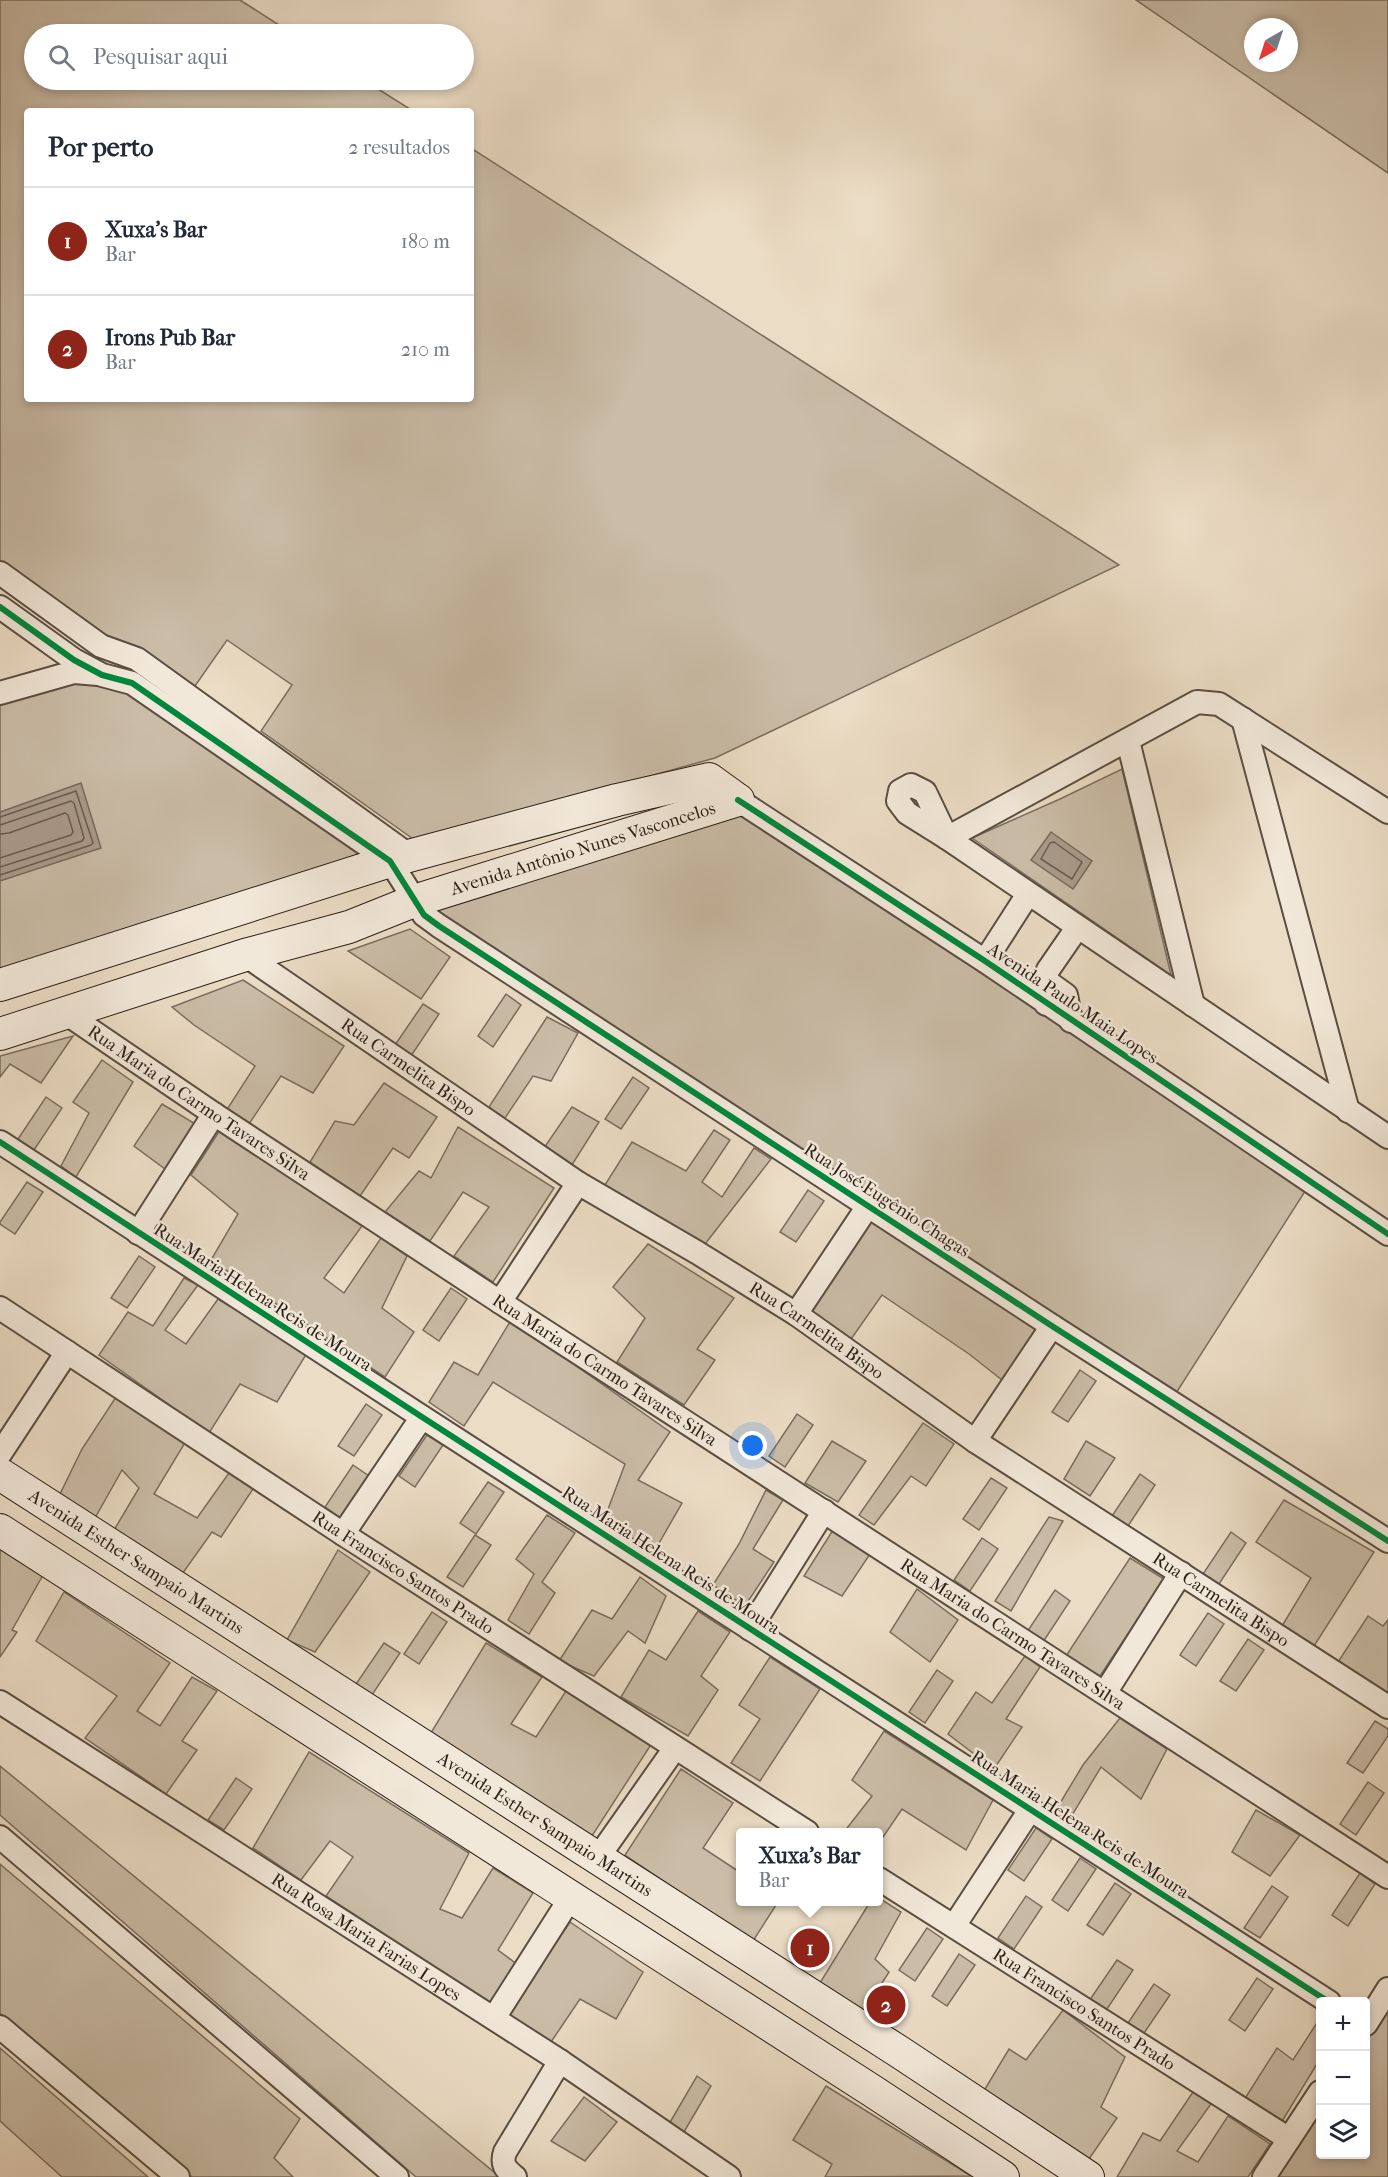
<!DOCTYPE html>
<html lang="pt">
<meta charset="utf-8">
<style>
body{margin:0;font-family:"IM FELL French Canon",serif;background:#f2f2f3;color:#1f2937}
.controls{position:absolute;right:18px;bottom:18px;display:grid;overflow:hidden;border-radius:6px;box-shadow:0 3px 9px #0003}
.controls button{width:54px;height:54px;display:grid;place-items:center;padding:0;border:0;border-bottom:2px solid #e0e1e3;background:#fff;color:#1f2937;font:30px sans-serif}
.compass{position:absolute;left:1244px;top:18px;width:54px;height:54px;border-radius:50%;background:#fff;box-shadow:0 3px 9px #0003;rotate:219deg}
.you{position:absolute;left:753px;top:1446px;width:21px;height:21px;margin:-15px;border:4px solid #fff;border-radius:50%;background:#1a73e8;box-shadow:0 0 0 9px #1a73e833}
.badge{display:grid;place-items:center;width:39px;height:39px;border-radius:50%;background:#8f2418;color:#fff;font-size:20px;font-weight:700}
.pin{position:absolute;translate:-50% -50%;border:3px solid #fff;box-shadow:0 2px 6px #0006}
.popup{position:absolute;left:736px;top:1828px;width:147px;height:78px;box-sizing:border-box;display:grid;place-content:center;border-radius:6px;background:#fff;filter:drop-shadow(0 2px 4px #0005);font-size:20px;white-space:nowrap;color:#747a83}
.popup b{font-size:22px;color:#1f2937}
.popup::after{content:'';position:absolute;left:50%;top:100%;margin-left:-12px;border:12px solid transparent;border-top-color:#fff}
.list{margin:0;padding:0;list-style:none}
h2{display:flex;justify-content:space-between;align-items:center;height:78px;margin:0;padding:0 24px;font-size:26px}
h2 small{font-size:20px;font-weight:400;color:#747a83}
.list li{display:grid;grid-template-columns:39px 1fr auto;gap:18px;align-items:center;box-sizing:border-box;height:108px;padding:0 24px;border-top:2px solid #e0e1e3}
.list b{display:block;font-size:22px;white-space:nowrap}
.list p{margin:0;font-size:20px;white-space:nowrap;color:#747a83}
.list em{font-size:20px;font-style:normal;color:#747a83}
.icon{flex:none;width:33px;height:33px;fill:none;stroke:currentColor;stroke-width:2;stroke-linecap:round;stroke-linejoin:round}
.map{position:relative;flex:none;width:1388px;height:2177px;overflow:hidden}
.search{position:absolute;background:#fff;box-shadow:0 3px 9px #0003;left:24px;top:24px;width:450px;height:66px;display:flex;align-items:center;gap:15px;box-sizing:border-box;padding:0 21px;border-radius:33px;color:#747a83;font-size:22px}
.panel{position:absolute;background:#fff;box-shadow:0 3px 9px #0003;left:24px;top:108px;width:450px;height:294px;border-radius:6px}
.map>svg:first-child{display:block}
</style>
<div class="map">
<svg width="1388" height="2177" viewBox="0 0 1388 2177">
<rect width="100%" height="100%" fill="#ebdcc5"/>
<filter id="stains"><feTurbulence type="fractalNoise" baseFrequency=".00333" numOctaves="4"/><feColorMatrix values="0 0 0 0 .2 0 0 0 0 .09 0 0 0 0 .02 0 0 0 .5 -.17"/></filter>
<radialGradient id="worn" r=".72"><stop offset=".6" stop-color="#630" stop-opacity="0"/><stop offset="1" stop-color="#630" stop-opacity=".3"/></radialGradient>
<g fill="#cabca7" stroke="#7a6d5e" stroke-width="1.5" fill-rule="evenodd">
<polygon points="0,0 240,0 293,34 34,34 34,80 364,80 413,111 27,111 27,399 471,399 471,148 1119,565 715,758 416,841 261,731 292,685 227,640 195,686 141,650 106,635 0,561"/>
<path d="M1136 0H1388V173ZM1253 27H1289V63H1253Z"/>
<polygon points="102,675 390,861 0,988 0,693"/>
<polygon points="1122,769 1171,975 972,838 1060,799"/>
<polygon points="738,800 1311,1182 1171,1401 1039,1330 1002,1380 969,1354 882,1295 849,1342 796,1314 868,1206 414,901"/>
<polygon points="410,929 450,957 421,999 348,951"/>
<polygon points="243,980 344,1046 313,1093 281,1076 247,1127 226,1111 255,1066 194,1025 172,1007"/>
<polygon points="506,994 521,1005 493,1047 478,1036"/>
<polygon points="423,1004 439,1014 411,1056 395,1045"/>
<polygon points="547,1017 578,1033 551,1081 533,1076 505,1118 489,1107"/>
<polygon points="73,1036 41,1083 10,1064 0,1077 0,1056"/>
<polygon points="102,1060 133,1082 76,1177 61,1166 89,1113 73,1102"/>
<polygon points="633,1077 649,1088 621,1129 605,1119"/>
<polygon points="384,1083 437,1117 409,1158 393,1148 360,1196 310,1162 335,1121 354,1125"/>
<polygon points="46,1097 62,1108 34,1150 18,1139"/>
<polygon points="162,1104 197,1125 165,1169 134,1146"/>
<polygon points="572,1107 599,1122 570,1168 544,1148"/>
<polygon points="458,1127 554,1188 493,1282 454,1256 489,1207 463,1192 430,1241 385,1212 419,1171 431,1178"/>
<polygon points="220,1130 362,1226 324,1278 344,1293 381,1238 407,1256 382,1308 414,1332 385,1377 211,1260 238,1214 191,1175"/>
<polygon points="714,1130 730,1140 702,1182 722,1197 754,1148 771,1159 702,1248 603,1188 632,1142 686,1171"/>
<polygon points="27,1182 43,1192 15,1234 0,1224 0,1222"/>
<polygon points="808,1190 824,1201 796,1242 780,1232"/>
<polygon points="648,1244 734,1298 697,1349 715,1360 684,1405 617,1362 645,1318 613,1287"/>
<polygon points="139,1256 155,1267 127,1308 111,1298"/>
<polygon points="184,1278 198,1285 165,1330 186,1344 218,1299 307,1353 277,1402 240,1384 209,1433 99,1355 128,1312 153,1326"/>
<polygon points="451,1288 467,1299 439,1341 423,1330"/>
<polygon points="511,1320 670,1432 638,1480 682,1503 654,1552 604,1520 625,1464 493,1382 464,1426 429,1402 454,1362 478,1375"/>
<polygon points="1080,1370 1096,1381 1068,1422 1052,1412"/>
<polygon points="116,1397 186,1441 154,1494 197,1518 229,1473 253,1489 221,1537 212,1532 180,1577 114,1530 139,1488 122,1470 95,1518 59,1496 82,1449"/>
<polygon points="366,1404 382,1415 354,1456 338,1446"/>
<polygon points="797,1414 813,1425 785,1467 769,1456"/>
<polygon points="923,1423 954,1444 926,1486 911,1476 874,1525 859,1515"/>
<polygon points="427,1435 443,1445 415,1487 399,1476"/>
<polygon points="832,1441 866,1461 838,1502 805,1483"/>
<polygon points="1086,1441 1115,1458 1090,1496 1064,1479"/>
<polygon points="353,1465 369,1476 341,1518 325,1507"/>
<polygon points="1140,1474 1155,1485 1128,1526 1112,1516"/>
<polygon points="991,1478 1007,1488 979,1530 963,1519"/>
<polygon points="488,1482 504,1492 476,1534 460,1523"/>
<polygon points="766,1490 783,1500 753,1549 774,1562 745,1606 713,1585 739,1544"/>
<polygon points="1284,1500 1374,1552 1314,1646 1282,1626 1311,1578 1256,1542"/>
<polygon points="547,1515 575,1533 542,1582 555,1593 529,1634 508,1620 534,1574 516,1559"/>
<polygon points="1049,1517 1063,1521 1011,1611 995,1601"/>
<polygon points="833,1530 870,1554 842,1596 804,1576"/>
<polygon points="1231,1532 1246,1543 1219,1584 1203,1574"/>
<polygon points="475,1535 491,1545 463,1587 447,1577"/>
<polygon points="982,1538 998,1549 970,1591 954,1580"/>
<polygon points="0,1546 43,1575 12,1630 17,1632 0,1657"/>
<polygon points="338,1550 370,1572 315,1652 287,1640"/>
<polygon points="1130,1558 1164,1579 1100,1676 1066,1656"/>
<polygon points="640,1577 666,1596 645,1643 628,1631 594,1676 559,1661 592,1610 612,1619"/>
<polygon points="917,1589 958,1620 930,1662 890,1632"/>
<polygon points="1055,1590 1070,1601 1043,1642 1027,1632"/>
<polygon points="64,1592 170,1663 137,1711 160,1726 192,1677 217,1691 182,1741 197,1750 166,1794 85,1738 117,1696 36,1641"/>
<polygon points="698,1611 730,1632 701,1676 718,1690 688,1736 621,1697 649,1650 666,1660"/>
<polygon points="432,1612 447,1622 419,1664 404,1654"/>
<polygon points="1208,1613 1224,1624 1196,1666 1180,1655"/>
<polygon points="1368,1616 1383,1626 1388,1620 1388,1694 1338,1662"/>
<polygon points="1248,1639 1264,1650 1236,1691 1220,1681"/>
<polygon points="384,1643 400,1653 372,1695 356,1684"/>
<polygon points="486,1643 542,1677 511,1724 536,1737 566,1691 652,1743 590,1839 429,1736"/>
<polygon points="1025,1656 1040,1667 1006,1719 1022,1727 994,1769 948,1734 976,1692 992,1703"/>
<polygon points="770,1657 820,1689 760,1781 731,1763 760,1719 739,1705"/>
<polygon points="937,1670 953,1681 925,1723 909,1712"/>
<polygon points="1120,1718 1167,1749 1141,1799 1101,1767 1071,1817 1057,1808 1083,1765"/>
<polygon points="1375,1721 1388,1729 1388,1736 1363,1773 1347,1763"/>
<polygon points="884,1731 993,1800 966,1850 902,1809 879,1843 879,1832 844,1832 872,1796 852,1780"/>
<polygon points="309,1752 469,1853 440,1909 462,1918 493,1868 533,1893 498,1950 518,1965 493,2005 326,1896 353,1857 330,1841 301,1880 253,1848"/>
<polygon points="0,1766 500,2177 416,2177 0,1815"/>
<polygon points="681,1769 733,1803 703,1848 741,1873 741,1902 778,1902 753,1941 625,1855"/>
<polygon points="236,1778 252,1789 224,1830 208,1820"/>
<polygon points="1368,1782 1384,1793 1356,1835 1340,1824"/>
<polygon points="1256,1810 1300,1835 1270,1876 1232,1852"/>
<polygon points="1036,1828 1052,1839 1024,1881 1008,1870"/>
<polygon points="1080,1858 1096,1869 1068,1911 1052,1900"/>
<polygon points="0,1864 300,2119 274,2158 293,2177 192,2177 0,2013"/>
<polygon points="1360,1873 1375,1884 1348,1926 1332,1915"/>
<polygon points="1115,1883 1131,1894 1103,1935 1087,1925"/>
<polygon points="1272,1886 1288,1897 1260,1938 1244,1928"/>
<polygon points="1026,1896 1042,1907 1014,1949 998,1938"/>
<polygon points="879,1898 901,1912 875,1959 889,1972 861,2016 818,1986 870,1902 879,1902"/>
<polygon points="570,1922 643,1972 616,2019 580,1999 551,2042 508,2014"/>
<polygon points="927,1928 943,1939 915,1981 899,1970"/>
<polygon points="959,1954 975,1965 947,2006 932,1996"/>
<polygon points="1117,1960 1133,1970 1105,2012 1089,2001"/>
<polygon points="1257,1978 1273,1989 1245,2031 1229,2020"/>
<polygon points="1154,1984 1170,1995 1142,2036 1126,2026"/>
<polygon points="1388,1998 1388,2177 1267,2177 1320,2098 1320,2154 1366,2154 1366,2032"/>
<polygon points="1063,2010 1125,2057 1101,2107 1117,2118 1089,2159 982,2094 1009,2049 1026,2060"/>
<polygon points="1320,2018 1320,2059 1281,2123 1244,2100 1277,2048 1293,2060"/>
<polygon points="0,2048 148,2177 62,2177 0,2121"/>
<polygon points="697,2076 711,2086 681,2137 669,2124"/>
<polygon points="826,2086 971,2176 825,2177 832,2164 793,2140"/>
<polygon points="1193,2092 1211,2104 1177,2151 1198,2162 1228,2116 1270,2144 1248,2177 1117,2177 1143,2133 1160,2141"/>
<polygon points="584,2097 617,2122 585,2161 551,2141"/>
</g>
<g fill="#a99b8a" stroke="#76695c" stroke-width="1.5">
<polygon points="81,783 101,848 0,881 0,812"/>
<polygon points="1051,832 1092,861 1073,889 1031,860"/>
</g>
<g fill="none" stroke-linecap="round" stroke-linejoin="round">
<g stroke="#6a5c50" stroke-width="1.5">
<polyline points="0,817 76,791 93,843 91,845 0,875"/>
<polyline points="0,825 71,801 74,803 84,838 82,841 0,867"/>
<polyline points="0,834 9,833 65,813 68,815 73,832 71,835 0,858"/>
<polygon points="1054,842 1082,862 1072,879 1041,859 1050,843"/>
</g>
<defs>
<g id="street">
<polyline points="0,573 101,646 137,659 410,856"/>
<polyline points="0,607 74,660 102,675 132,683 390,861 424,915 439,926 1052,1326 1388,1541"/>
<polyline points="0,693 74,672 98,674"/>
<polyline points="1243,719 1348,1111"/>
<polyline points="1128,741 1193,1005"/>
<polyline points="738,800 985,961 1388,1234"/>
<polyline points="947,838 925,792 911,785 900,791 898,801 907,813 947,838 1388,1137"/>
<polyline points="947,838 1197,702 1219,704 1388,812"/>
<path id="s1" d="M245 955 578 1183 698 1253 796 1314 975 1441 1388 1707"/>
<polyline points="985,961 1028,894"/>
<polyline points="1045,980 1066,995 1071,1021"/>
<polyline points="1046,1004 1045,980 1048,970 1077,928"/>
<path id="s2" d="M67 1014 214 1114 500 1302 1388 1877"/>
<polyline points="0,1142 422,1417 1329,2002"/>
<polyline points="138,1233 214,1114"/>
<polyline points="500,1302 578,1183"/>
<path id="s3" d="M0 1308 343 1534 807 1832"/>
<polyline points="796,1314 868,1206"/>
<polyline points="975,1441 1052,1326"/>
<polyline points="0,1454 67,1352"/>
<polyline points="343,1534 422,1417"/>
<polyline points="750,1629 824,1511"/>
<polyline points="1105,1693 1181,1573"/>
<path id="s4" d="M0 1702 560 2061 729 2177"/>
<polyline points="0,1837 397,2177"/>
<polyline points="597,1859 675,1748"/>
<path id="s5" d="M879 1879 1289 2139"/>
<polyline points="954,1926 1030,1810"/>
<polyline points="494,2018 571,1897"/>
<polyline points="1366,2024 1388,1989"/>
<polyline points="0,2027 178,2177"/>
<path d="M515 2177C505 2169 501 2164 505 2152L560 2061"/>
<polyline points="1264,2177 1320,2092"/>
</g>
<g id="secondary">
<polyline points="0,985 390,861 617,800 709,779 738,800"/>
<path id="s6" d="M0 1034 245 955 349 927 414 901 738 800"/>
<path id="s7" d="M0 1474 901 2053 1088 2177"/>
<polyline points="0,1530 874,2092 1003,2177"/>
</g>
</defs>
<use href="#street" stroke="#5a4e42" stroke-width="26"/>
<use href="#secondary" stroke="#2a1e16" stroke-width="34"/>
<use href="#street" stroke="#f2e8d9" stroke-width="22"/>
<use href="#secondary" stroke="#f2e8d9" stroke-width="32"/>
<defs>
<g id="cycleway">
<polyline points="0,607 74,660 102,675 132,683 390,861 424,915 439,926 1052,1326 1388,1541"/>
<polyline points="738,800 985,961 1388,1234"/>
<polyline points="0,1142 422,1417 1329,2002"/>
</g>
</defs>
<use href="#cycleway" stroke="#f2e8d9" stroke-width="10"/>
<use href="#cycleway" stroke="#00873e" stroke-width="6"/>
</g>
<g text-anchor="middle" stroke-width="5" stroke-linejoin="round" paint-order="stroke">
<g font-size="18" fill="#2a1e16" stroke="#f2e8d9">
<text dy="6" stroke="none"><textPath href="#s6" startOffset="612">Avenida Antônio Nunes Vasconcelos</textPath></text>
<text transform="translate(1073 1003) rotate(34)" y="6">Avenida Paulo Maia Lopes</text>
<text dy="6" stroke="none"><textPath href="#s1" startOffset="198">Rua Carmelita Bispo</textPath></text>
<text dy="6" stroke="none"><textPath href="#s2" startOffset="159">Rua Maria do Carmo Tavares Silva</textPath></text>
<text transform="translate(887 1200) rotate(33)" y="6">Rua José Eugênio Chagas</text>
<text transform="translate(263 1297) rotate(33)" y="6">Rua Maria Helena Reis de Moura</text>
<text dy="6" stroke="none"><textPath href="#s1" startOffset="684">Rua Carmelita Bispo</textPath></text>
<text dy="6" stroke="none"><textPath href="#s2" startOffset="645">Rua Maria do Carmo Tavares Silva</textPath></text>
<text transform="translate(671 1560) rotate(33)" y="6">Rua Maria Helena Reis de Moura</text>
<text dy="6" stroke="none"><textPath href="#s7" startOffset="162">Avenida Esther Sampaio Martins</textPath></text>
<text dy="6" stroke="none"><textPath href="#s3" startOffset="482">Rua Francisco Santos Prado</textPath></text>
<text dy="6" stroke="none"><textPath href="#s1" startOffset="1170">Rua Carmelita Bispo</textPath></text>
<text dy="6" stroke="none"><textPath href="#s2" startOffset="1131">Rua Maria do Carmo Tavares Silva</textPath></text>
<text transform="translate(1080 1824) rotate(33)" y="6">Rua Maria Helena Reis de Moura</text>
<text dy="6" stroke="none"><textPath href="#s7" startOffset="648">Avenida Esther Sampaio Martins</textPath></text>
<text dy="6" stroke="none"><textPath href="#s4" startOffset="435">Rua Rosa Maria Farias Lopes</textPath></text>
<text dy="6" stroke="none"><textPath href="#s5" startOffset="243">Rua Francisco Santos Prado</textPath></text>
</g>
</g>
<rect width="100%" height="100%" filter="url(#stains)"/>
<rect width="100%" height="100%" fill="url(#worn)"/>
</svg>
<div class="controls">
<button>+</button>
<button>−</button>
<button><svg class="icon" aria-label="layers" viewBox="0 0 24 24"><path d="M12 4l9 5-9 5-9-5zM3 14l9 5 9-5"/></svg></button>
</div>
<svg class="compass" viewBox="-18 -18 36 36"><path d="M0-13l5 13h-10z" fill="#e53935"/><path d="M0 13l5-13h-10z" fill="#747a83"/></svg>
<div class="you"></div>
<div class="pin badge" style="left:810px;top:1948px">1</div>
<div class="popup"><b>Xuxa's Bar</b>Bar</div>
<div class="pin badge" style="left:886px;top:2005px">2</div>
<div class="search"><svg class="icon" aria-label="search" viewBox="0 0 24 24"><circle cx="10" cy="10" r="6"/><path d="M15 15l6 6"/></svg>Pesquisar aqui</div>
<section class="panel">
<h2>Por perto<small>2 resultados</small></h2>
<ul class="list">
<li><span class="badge">1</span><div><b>Xuxa's Bar</b><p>Bar</p></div><em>180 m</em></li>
<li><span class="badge">2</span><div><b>Irons Pub Bar</b><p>Bar</p></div><em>210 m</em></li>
</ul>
</section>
</div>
